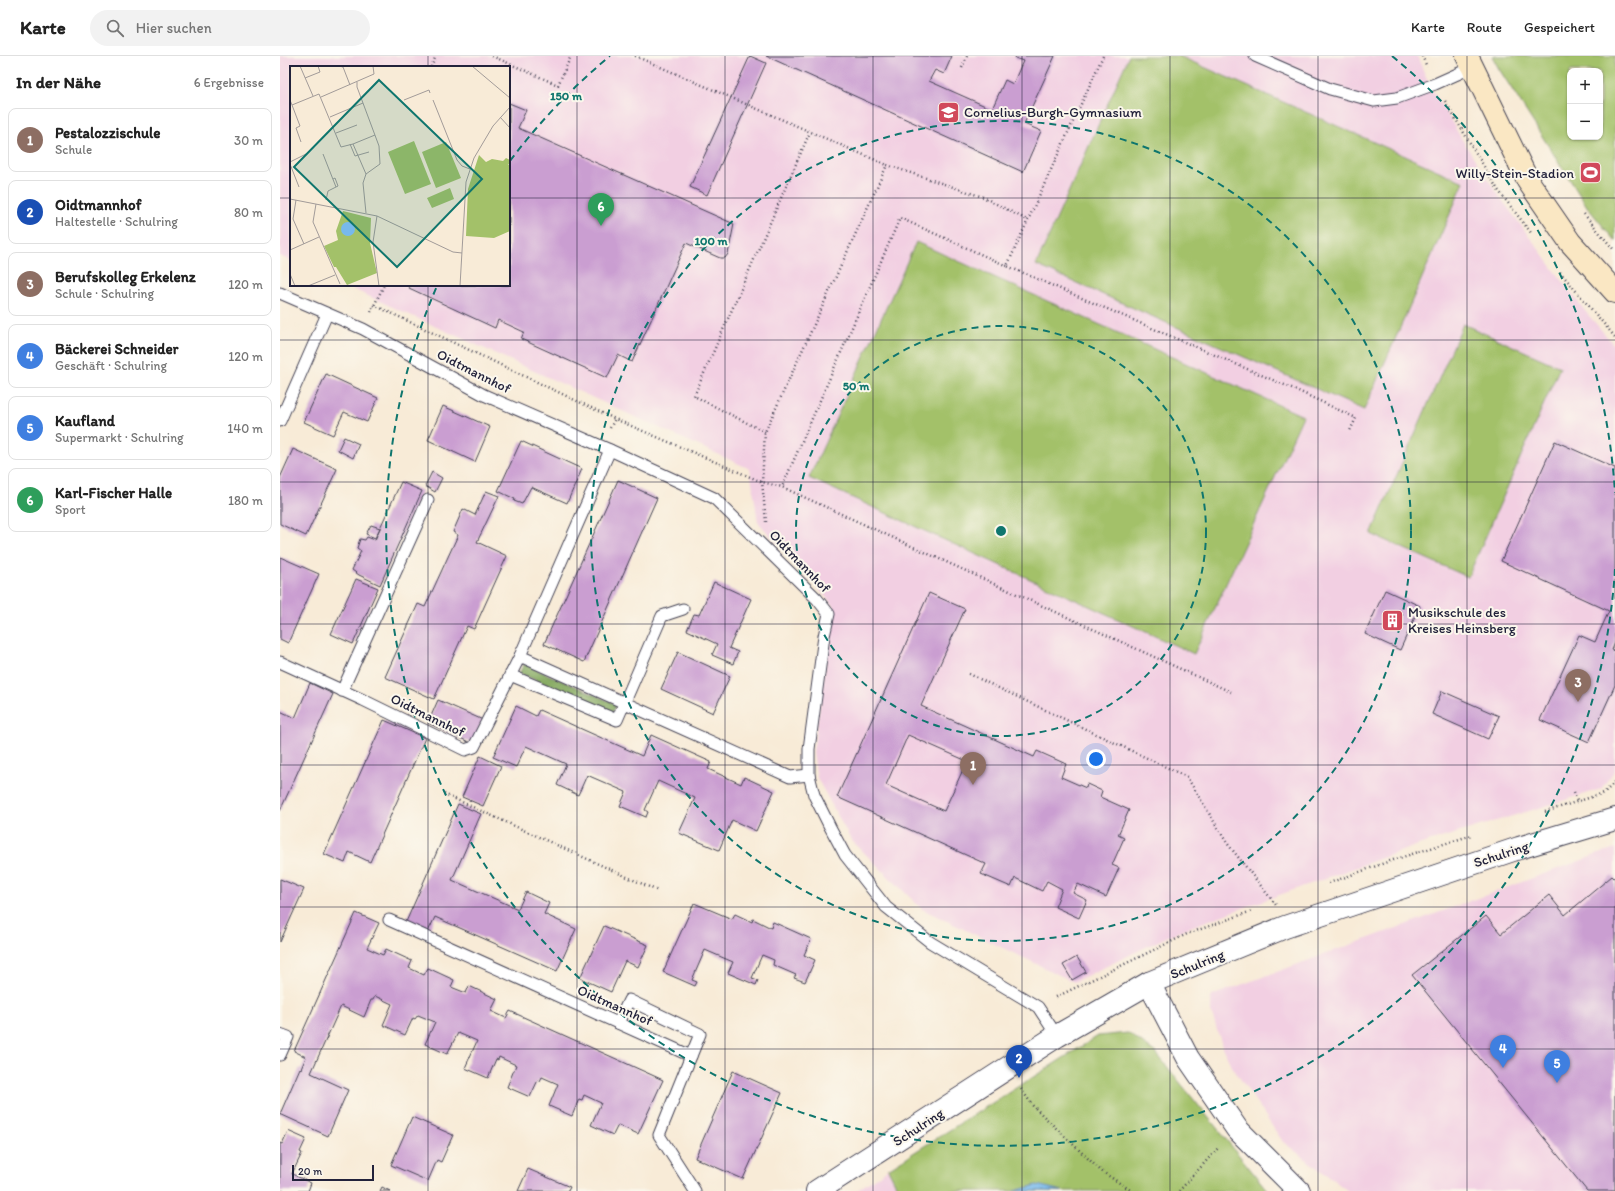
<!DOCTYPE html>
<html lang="de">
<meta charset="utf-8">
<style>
body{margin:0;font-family:Itim,sans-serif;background:#f2f2f2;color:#222}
.controls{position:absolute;right:12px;top:12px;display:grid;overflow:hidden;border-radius:8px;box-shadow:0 1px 3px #0004}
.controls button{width:36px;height:36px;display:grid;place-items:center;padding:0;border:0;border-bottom:1px solid #e0e0e0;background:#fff;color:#222;font:20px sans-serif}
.scale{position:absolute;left:12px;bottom:10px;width:82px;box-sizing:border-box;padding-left:4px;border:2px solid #22223b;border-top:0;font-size:11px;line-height:14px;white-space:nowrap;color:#22223b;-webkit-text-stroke:3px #fbf7ec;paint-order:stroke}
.you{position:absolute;left:816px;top:703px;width:14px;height:14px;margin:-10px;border:3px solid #fff;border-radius:50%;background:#1a73e8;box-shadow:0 0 0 6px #1a73e833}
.badge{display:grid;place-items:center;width:26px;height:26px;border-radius:50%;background:#d1495b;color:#fff;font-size:13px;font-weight:700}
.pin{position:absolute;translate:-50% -33px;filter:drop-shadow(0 1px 2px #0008)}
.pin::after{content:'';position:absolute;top:21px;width:14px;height:12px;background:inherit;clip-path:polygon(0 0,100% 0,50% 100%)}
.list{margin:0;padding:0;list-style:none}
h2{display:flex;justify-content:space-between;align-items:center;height:52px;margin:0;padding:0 16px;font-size:17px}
h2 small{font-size:13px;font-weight:400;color:#767676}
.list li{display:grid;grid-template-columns:26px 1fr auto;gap:12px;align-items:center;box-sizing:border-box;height:64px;margin:0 8px 8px;padding:0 8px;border:1px solid #e0e0e0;border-radius:8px}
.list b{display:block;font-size:15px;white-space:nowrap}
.list p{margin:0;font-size:13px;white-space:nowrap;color:#767676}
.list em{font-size:13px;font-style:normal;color:#767676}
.icon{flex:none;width:22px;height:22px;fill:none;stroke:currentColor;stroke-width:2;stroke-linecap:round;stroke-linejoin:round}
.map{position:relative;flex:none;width:1335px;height:1135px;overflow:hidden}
header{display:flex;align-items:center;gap:24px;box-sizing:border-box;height:56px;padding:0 20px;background:#fff;border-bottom:1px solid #e0e0e0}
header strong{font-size:19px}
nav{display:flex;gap:22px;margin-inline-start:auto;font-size:14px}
.search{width:280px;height:36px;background:#f2f2f2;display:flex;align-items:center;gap:10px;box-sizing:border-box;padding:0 14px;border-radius:22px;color:#767676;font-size:15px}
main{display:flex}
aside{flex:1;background:#fff}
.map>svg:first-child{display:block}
</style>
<header>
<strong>Karte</strong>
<div class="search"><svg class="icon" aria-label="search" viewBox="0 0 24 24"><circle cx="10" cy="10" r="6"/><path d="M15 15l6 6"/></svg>Hier suchen</div>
<nav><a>Karte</a><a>Route</a><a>Gespeichert</a></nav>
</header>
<main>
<aside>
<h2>In der Nähe<small>6 Ergebnisse</small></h2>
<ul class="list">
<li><span class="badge" style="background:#8d6e63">1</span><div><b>Pestalozzischule</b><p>Schule</p></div><em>30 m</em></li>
<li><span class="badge" style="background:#1a4fb4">2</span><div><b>Oidtmannhof</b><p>Haltestelle · Schulring</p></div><em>80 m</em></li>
<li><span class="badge" style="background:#8d6e63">3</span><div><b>Berufskolleg Erkelenz</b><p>Schule · Schulring</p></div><em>120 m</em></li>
<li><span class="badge" style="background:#3f7fe0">4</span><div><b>Bäckerei Schneider</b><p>Geschäft · Schulring</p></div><em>120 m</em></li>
<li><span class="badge" style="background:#3f7fe0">5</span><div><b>Kaufland</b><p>Supermarkt · Schulring</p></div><em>140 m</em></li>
<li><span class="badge" style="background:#2e9e5b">6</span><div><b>Karl-Fischer Halle</b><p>Sport</p></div><em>180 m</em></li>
</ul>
</aside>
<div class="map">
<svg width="1335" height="1135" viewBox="0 0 1335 1135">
<rect width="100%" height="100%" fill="#fbf7ec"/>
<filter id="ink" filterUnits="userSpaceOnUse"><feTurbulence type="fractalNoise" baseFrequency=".025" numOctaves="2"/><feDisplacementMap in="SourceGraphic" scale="8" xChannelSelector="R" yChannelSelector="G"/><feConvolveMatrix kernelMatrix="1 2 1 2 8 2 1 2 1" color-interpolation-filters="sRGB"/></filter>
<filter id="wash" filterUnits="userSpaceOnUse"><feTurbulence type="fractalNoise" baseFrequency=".012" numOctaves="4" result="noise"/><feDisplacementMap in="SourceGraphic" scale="16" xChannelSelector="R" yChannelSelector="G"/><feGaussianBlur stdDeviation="0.9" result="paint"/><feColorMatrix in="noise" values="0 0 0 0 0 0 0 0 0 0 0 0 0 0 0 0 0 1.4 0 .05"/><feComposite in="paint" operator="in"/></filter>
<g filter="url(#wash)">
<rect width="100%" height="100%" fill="#f8ebd7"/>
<g fill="#f2cfe2">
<polygon points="0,0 1137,0 1150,30 1183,85 1219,140 1305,255 1335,290 1335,714 1321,733 1141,788 899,875 794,926 642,853 571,784 537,722 533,696 554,550 478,466 470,413 64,229 229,229 229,11 11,11 11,205 0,200"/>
<polygon points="1335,792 1335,1135 1068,1135 1003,1086 951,1009 944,995 931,956 931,940"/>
<polygon points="608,1113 619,1135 576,1135"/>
</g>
<g fill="#a3c169" stroke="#627252" fill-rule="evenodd">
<polygon points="849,0 899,0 1184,126 1084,354 756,209"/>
<path d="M1212 0H1335V185L1308 152 1219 13ZM1290 15H1320V81H1290Z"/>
<polygon points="636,186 1023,360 914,598 529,422"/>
<polygon points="1183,268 1280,311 1188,521 1091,478"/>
<polygon points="848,977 876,997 988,1135 619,1135 608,1113 818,980"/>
</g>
<polygon fill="#82a75d" stroke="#52644c" points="244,608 336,648 332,658 239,617"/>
<polygon fill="#77b9ec" stroke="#4c6e94" points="757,1129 782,1135 734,1135"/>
<g id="blocks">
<g fill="#ca9ed1" fill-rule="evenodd">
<polygon points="470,0 486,7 427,139 410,131"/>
<polygon points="486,0 672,0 664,18 655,14 649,25 712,53 725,24 733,28 743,5 735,2 736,0 775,0 744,68 761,75 743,116"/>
<polygon points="229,47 246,54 238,72 454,168 448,198 445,202 440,202 406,187 352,306 338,299 327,322 241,283 244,276 218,264 215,272 129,232 131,229 229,229"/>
<polygon points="46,318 98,342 87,366 64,356 53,379 24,366"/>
<polygon points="163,350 210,371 195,406 148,384"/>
<polygon points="64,381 79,388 73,402 58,394"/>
<polygon points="241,385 302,413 287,447 251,431 242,448 234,445 235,443 218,435"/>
<polygon points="1275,385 1335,412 1335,586 1332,594 1335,595 1335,629 1309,686 1260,664 1299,579 1315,586 1329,555 1221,505"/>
<polygon points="13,393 57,413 26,480 0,468 0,422"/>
<polygon points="152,416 162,422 155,436 145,430"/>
<polygon points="338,424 377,442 304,606 264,588"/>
<polygon points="121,426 142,435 100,529 79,519 72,514 81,495 77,492 80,483 85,484 87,481 95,484 100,472 95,482 86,478 91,469 100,472"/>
<polygon points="206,435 219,440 197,486 227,500 194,573 187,570 154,643 105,621 138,548 145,551 178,479 173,476 183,453 195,459"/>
<polygon points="0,501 39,518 8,587 0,583"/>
<polygon points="76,523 98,532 73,588 51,578"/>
<polygon points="434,526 471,543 449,592 458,596 453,608 432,599 437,588 407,574 414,558 419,559"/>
<polygon points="1105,534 1140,550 1120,594 1085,578"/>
<path d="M649 537 685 553 641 650 754 701 757 695 786 708 781 721 806 732 807 728 822 735 820 741 849 754 838 779 844 782 832 809 839 812 826 841 798 828 793 837 807 844 799 862 775 851 782 833 767 825 762 835 735 822 731 831 701 818 706 808 557 741ZM628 679 687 705 664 755 606 729Z"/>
<polygon points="398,596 450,620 433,657 381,633"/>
<polygon points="30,627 53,638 0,755 0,655 15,662"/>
<polygon points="1162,635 1219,660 1208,683 1152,658"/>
<polygon points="158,644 203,664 193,688 148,667"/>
<polygon points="236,650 256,660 259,654 362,700 371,679 431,706 428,713 461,728 464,721 494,735 476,775 452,764 439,794 399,777 415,742 378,725 365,754 368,756 366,761 340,750 346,736 307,719 298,739 277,729 286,708 246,690 236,711 213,701"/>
<polygon points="104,664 145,682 90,806 69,796 65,807 44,798"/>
<polygon points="200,700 221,710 203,750 182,741"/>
<polygon points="178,748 201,758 172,824 238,853 246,836 269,847 264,858 296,873 277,915 155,861 148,876 126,866"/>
<polygon points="1332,820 1335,823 1335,1135 1307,1135 1132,919 1206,860 1221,878 1269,839 1285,859"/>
<polygon points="0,823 24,833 0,886"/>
<polygon points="414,847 452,863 455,858 472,866 473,863 491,872 493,866 531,883 524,899 535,904 525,926 514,922 516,919 493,909 494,904 482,899 472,922 478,924 476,929 448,917 453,906 425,894 412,924 417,926 415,930 383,916"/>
<polygon points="76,857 99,867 87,892 103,899 106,893 132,905 129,912 144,919 148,912 174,924 171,931 186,937 189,930 217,943 211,955 226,962 230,955 383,1024 358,1078 338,1069 333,1079 311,1069 321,1047 304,1039 302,1044 299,1043 292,1060 269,1050 278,1028 262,1021 260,1025 258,1024 250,1041 227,1031 236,1009 219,1001 218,1004 216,1003 208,1022 185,1012 197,985 178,977 167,998 145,988 155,966 138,959 135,963 133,962 125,979 103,969 112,948 95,940 93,944 91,944 84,961 61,950 31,1017 68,1034 48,1080 0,1058 20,1012 21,1013 26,1001 14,995"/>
<polygon points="324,870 368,889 358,911 345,905 331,936 300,922"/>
<polygon points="797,901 806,916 792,924 783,909"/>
<polygon points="453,1015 502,1037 463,1123 415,1102"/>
<polygon points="132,1061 173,1079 161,1106 157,1104 148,1125 111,1109"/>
<polygon points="8,1075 26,1083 20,1096 22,1097 12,1118 31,1127 28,1135 0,1135 0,1087 2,1088"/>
<polygon points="248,1113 290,1131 288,1135 238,1135"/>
<polygon points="102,1131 110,1135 100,1135"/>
</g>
</g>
</g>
<g filter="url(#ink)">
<use href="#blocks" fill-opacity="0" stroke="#424052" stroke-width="1"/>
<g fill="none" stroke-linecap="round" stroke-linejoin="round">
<defs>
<g id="service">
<polyline points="975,0 1050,33 1094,45 1117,42 1155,28 1193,11"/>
<polyline points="0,237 83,273 204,339 330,394 434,442 537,543 549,558 544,580 529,693 529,719 534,739 550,771 565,799 606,851 650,886 758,951 777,980"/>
<polyline points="0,365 47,258"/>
<polyline points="240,600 330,394"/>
<polyline points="0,606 83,644 185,694 194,691 240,600 510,721 529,719"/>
<polyline points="230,619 337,664 382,560 403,553"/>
<polyline points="62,635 148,444"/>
<polyline points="109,864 411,1000 379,1079 415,1135"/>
<polyline points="338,967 349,944 420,978 411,1000"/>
<polyline points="0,978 8,981 0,999"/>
</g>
<g id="minor">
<polyline points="869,927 908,1002 957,1073 1019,1135"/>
<polyline points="537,1135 777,980 869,927 1005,871 1239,792 1335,763"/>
</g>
<polyline id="secondary" points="1187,0 1248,125 1290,186 1335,236"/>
</defs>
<use href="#service" stroke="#424052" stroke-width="13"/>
<use href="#minor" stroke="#424052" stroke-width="24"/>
<use href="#secondary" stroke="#424052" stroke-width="24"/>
<g stroke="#424052" stroke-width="2.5" stroke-dasharray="1 3" stroke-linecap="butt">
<polyline points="212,0 278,29 291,0"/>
<polyline points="355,0 607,109"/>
<polyline points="823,0 727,210 1014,333 1076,362 1070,375"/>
<polyline points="1142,0 1147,11"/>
<polyline points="151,11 156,0"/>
<polyline points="682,12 687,0"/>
<polyline points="1165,45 1218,134 1252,178"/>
<polyline points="1304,158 1334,194"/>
<polyline points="727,210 620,162 502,431 951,636"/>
<polyline points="1280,216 1335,281"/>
<polyline points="94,249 335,363"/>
<polyline points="91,256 104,229"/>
<polyline points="330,372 335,363 482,426 502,431"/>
<polyline points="485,376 414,340 530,76"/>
<polyline points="486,466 482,426 485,376 607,109 703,141 747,164"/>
<polyline points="689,618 907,721 947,787 996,849"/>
<polyline points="1294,736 1297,745"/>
<polyline points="164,738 378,835"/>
<polyline points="1265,756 1324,737 1335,726"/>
<polyline points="1049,827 1110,805 1192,779"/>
<polyline points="776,941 907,878 972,855"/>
<polyline points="741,1033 753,1050 821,1115 852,1135"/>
<polyline points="899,1135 939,1091"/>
</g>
<use href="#service" stroke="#fff" stroke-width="11"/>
<use href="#minor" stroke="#fff" stroke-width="22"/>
<use href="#secondary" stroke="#fae7c3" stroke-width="22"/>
</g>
</g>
<path fill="none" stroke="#22223b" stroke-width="1" stroke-opacity="0.55" d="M148 0V11M297 0V1135M445 0V1135M593 0V1135M742 0V1135M890 0V1135M1038 0V1135M1187 0V1135M0 142H11M229 142H1335M148 229V1135M0 284H1335M0 426H1335M0 568H1335M0 709H1335M0 851H1335M0 993H1335"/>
<g fill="none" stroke="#0f766e" stroke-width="2" stroke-dasharray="7 5">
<circle cx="721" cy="475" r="205"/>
<circle cx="721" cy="475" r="410"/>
<path d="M1335 513A615 615 0 1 1 157 230M230 105A615 615 0 0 1 330 0M1112 0A615 615 0 0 1 1335 437"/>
</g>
<defs>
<symbol id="school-square" viewBox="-11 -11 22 22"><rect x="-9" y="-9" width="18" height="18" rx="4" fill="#d1495b" stroke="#fbf7ec"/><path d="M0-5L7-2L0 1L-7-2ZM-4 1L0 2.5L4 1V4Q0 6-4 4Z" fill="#fff"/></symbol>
<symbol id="stadium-square" viewBox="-11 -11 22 22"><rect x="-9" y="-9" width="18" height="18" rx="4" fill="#d1495b" stroke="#fbf7ec"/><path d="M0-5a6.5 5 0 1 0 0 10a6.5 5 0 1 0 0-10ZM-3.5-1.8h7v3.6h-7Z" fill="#fff"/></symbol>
<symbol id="building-square" viewBox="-11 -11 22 22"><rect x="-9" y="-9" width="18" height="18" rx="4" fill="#d1495b" stroke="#fbf7ec"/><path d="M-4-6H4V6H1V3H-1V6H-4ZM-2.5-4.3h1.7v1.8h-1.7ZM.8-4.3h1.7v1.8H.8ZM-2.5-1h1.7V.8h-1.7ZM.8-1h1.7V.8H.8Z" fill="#fff"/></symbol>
</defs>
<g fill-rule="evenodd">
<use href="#school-square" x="656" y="44" width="25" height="25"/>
<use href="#stadium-square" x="1298" y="104" width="25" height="25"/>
<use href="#building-square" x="1100" y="552" width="25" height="25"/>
</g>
<g text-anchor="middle" stroke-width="4" stroke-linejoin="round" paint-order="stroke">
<g font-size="14" fill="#22223b" stroke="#fbf7ec" text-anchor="start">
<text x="684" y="61">Cornelius-Burgh-Gymnasium</text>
<text x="1294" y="122" text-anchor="end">Willy-Stein-Stadion</text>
<text x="1128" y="561">Musikschule des<tspan x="1128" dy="16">Kreises Heinsberg</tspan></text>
</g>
<g font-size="14" fill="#22223b" stroke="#fbf7ec">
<text transform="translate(194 315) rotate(27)" y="5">Oidtmannhof</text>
<text transform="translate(520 505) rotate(46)" y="5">Oidtmannhof</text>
<text transform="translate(148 659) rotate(26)" y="5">Oidtmannhof</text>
<text transform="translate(1221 798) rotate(-18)" y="5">Schulring</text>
<text transform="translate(917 908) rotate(-22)" y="5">Schulring</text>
<text transform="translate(335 949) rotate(24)" y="5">Oidtmannhof</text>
<text transform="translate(638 1071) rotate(-33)" y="5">Schulring</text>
</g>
</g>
<g transform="translate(10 10)">
<rect width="220" height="220" fill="#f8ebd7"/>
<path d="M124 75 141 118 115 128 98 86ZM156 76 171 112 146 122 132 86ZM189 89 196 96 202 93 213 95 216 92 220 94V98H218L220 100V165L204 172 176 170 178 123ZM160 122 164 133 142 142 137 132ZM53 145 81 152 80 177 87 207 57 219 46 201H44L34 180 48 174 46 165Z" fill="#a3c169"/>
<path d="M51 163a7 7 0 1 1 14 0a7 7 0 1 1-14 0Z" fill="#77b9ec"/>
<path fill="none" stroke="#a29b99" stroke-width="1" d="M10 0 23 30M49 0 53 1 60 19M182 0 220 32M15 12 30 6 28 0M67 16V21L89 80 90 98 76 108 73 117 76 147M31 31 84 8 83 0M0 34 2 39 29 28 51 81 63 78 76 108M114 34 139 24 140 27M143 34 167 94 172 100 180 103M2 39 10 60 6 62 11 76M40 51 73 37M210 51 220 62M46 67 67 59M60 78 65 90 79 86M63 78 85 69M33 88 46 121 38 125 36 134M0 96 16 88M0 98 9 121M43 113 45 112 48 120 46 121M0 133 87 150 163 186 172 187M6 134 3 153 14 178M26 138 23 156 50 218M87 150 83 176 89 220M0 184 29 171M0 208 5 220M18 220 45 209M170 220 176 116 184 92 203 60 220 41"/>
<path fill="#0f766e" fill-opacity="0.15" stroke="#0f766e" stroke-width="2" d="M89 14 192 113 107 201 4 101Z"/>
<rect width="220" height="220" fill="none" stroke="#22223b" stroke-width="2"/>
</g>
<circle cx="721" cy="475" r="6" fill="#0f766e" stroke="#fbf7ec" stroke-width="2"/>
<g font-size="12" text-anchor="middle" font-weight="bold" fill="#0f766e" stroke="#fbf7ec" stroke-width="4" stroke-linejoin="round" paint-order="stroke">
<text x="286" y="44">150 m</text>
<text x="431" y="189">100 m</text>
<text x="576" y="334">50 m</text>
</g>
</svg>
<div class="controls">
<button>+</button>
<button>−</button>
</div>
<div class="scale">20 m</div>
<div class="you"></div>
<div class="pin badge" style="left:693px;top:729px;background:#8d6e63">1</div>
<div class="pin badge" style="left:739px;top:1022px;background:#1a4fb4">2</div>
<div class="pin badge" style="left:1298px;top:646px;background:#8d6e63">3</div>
<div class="pin badge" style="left:1223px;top:1012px;background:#3f7fe0">4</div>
<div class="pin badge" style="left:1277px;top:1027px;background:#3f7fe0">5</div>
<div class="pin badge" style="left:321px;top:170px;background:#2e9e5b">6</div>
</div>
</main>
